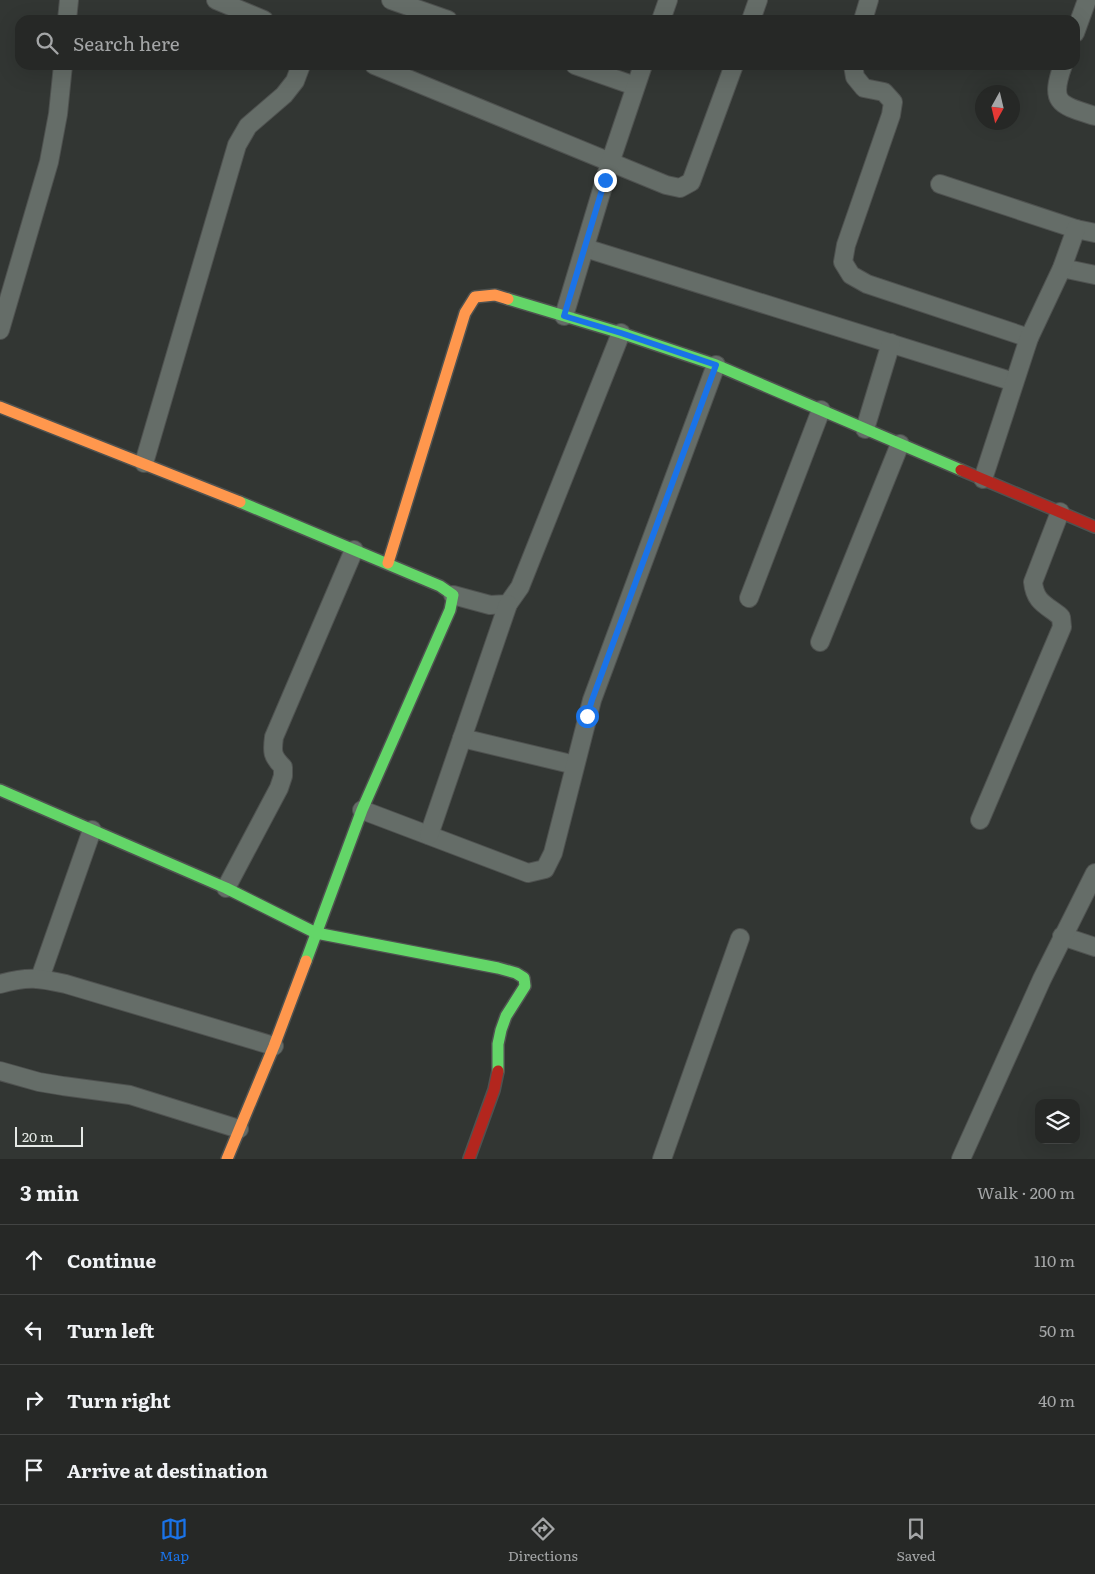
<!DOCTYPE html>
<meta charset="utf-8">
<style>
body{margin:0;font-family:Literata,serif;background:#2e302e;color:#f1f3f6}
.controls{position:absolute;right:15px;bottom:15px;display:grid;overflow:hidden;border-radius:10px;box-shadow:0 5px 20px #0002}
.controls button{width:45px;height:45px;display:grid;place-items:center;padding:0;border:0;border-bottom:1px solid #424443;background:#262826;color:#f1f3f6;font:25px sans-serif}
.compass{position:absolute;left:975px;top:85px;width:45px;height:45px;border-radius:50%;background:#262826;box-shadow:0 5px 20px #0002;rotate:188deg}
.scale{position:absolute;left:15px;bottom:12px;width:68px;box-sizing:border-box;padding-left:5px;border:2px solid #e5e9e6;border-top:0;font-size:14px;line-height:18px;white-space:nowrap;color:#e5e9e6;-webkit-text-stroke:4px #313732;paint-order:stroke}
.stop{position:absolute;width:15px;height:15px;margin:-11px;border:4px solid #1a73e8;border-radius:50%;background:#fff}
.stop.end{background:#1a73e8;border-color:#fff;box-shadow:0 1px 5px #0008}
.list{margin:0;padding:0;list-style:none}
h2{display:flex;justify-content:space-between;align-items:center;height:65px;margin:0;padding:0 20px;font-size:21px}
h2 small{font-size:16px;font-weight:400;color:#a4a6a7}
.list li{display:grid;grid-template-columns:32px 1fr auto;gap:15px;align-items:center;box-sizing:border-box;height:70px;padding:0 20px;border-top:1px solid #424443}
.list b{display:block;font-size:19px;white-space:nowrap}
.list em{font-size:16px;font-style:normal;color:#a4a6a7}
.icon{flex:none;width:28px;height:28px;fill:none;stroke:currentColor;stroke-width:2;stroke-linecap:round;stroke-linejoin:round}
.map{position:relative;flex:none;width:1095px;height:1159px;overflow:hidden}
.search{position:absolute;background:#262826;box-shadow:0 5px 20px #0002;left:15px;right:15px;top:15px;height:55px;display:flex;align-items:center;gap:12px;box-sizing:border-box;padding:0 18px;border-radius:15px;color:#a4a6a7;font-size:19px}
.sheet{height:345px;background:#262826}
nav{display:flex;justify-content:space-around;align-items:center;box-sizing:border-box;height:70px;border-top:1px solid #424443;background:#262826;font-size:14px;color:#a4a6a7}
nav a{display:grid;justify-items:center;gap:2px}
nav .on{color:#1a73e8}
.map>svg:first-child{display:block}
</style>
<div class="map">
<svg width="1095" height="1159" viewBox="0 0 1095 1159">
<rect width="100%" height="100%" fill="#323633"/>
<g fill="none" stroke-linecap="round" stroke-linejoin="round">
<defs>
<g id="street">
<polyline points="216,0 264,20"/>
<polyline points="391,0 448,20"/>
<polyline points="67,20 69,0"/>
<polyline points="661,20 668,0"/>
<polyline points="751,20 758,0"/>
<polyline points="863,20 869,0"/>
<polyline points="1075,33 1087,0"/>
<polyline points="374,65 666,185 680,188 691,182 734,65"/>
<polyline points="575,65 635,86"/>
<polyline points="853,65 855,77 864,88 884,92 893,102 891,115 846,245 843,262 851,275 867,284 1029,338"/>
<path d="M1063 65C1049 104 1060 105 1095 116"/>
<polyline points="940,184 1076,229 1095,233"/>
<polyline points="585,248 1014,382"/>
<polyline points="1062,268 1095,275"/>
<polyline points="564,316 610,163 643,65"/>
<polyline points="0,330 49,162 58,114 63,65"/>
<polyline points="865,429 891,343"/>
<polyline points="144,463 237,145 248,126 284,95 295,81 301,65"/>
<polyline points="983,479 1029,338 1062,268 1076,229"/>
<polyline points="453,595 490,605 508,604 520,587 621,333"/>
<polyline points="749,598 821,410"/>
<polyline points="820,642 900,444"/>
<polyline points="462,738 575,765"/>
<polyline points="362,810 528,873 545,869 553,853 592,700 716,365"/>
<path d="M980 820 1062 627 1061 617C1047 605 1035 603 1033 582L1060 512"/>
<polyline points="429,835 508,604"/>
<path d="M226 888 279 788 283 776V767C272 756 272 752 274 737L354 550"/>
<polyline points="1062,936 1095,947"/>
<polyline points="40,978 92,830"/>
<path d="M0 984C28 976 39 978 66 984L274 1046"/>
<polyline points="0,1071 39,1082 63,1086 130,1095 239,1129"/>
<polyline points="662,1159 740,938"/>
<polyline points="961,1159 1042,979 1095,873"/>
</g>
<g id="fast">
<polyline points="508,299 621,333 716,365 961,470"/>
<polyline points="240,502 440,586 453,595 450,610 362,810 306,961"/>
<polyline points="0,790 226,888 316,933 498,968 516,973 524,978 525,986 506,1016 501,1030 498,1044 498,1071"/>
</g>
<g id="slow">
<polyline points="0,407 240,502"/>
<polyline points="388,563 465,313 475,297 495,295 508,299"/>
<polyline points="227,1159 274,1046 306,961"/>
</g>
<g id="jam">
<polyline points="961,470 1095,527"/>
<polyline points="469,1159 494,1090 498,1071"/>
</g>
</defs>
<use href="#street" stroke="#4f5250" stroke-width="20"/>
<use href="#fast" stroke="#4f5250" stroke-width="14"/>
<use href="#slow" stroke="#4f5250" stroke-width="14"/>
<use href="#jam" stroke="#4f5250" stroke-width="14"/>
<use href="#street" stroke="#656d68" stroke-width="18"/>
<use href="#fast" stroke="#63d668" stroke-width="11"/>
<use href="#slow" stroke="#ff974d" stroke-width="11"/>
<use href="#jam" stroke="#b3261e" stroke-width="11"/>
</g>
<g fill="none" stroke-linecap="round" stroke-linejoin="round">
<polyline stroke="#1a73e8" stroke-width="6" points="587,716 592,700 716,365 621,333 564,316 605,180"/>
</g>
</svg>
<div class="controls">
<button><svg class="icon" aria-label="layers" viewBox="0 0 24 24"><path d="M12 4l9 5-9 5-9-5zM3 14l9 5 9-5"/></svg></button>
</div>
<svg class="compass" viewBox="-18 -18 36 36"><path d="M0-13l5 13h-10z" fill="#e53935"/><path d="M0 13l5-13h-10z" fill="#a4a6a7"/></svg>
<div class="scale">20 m</div>
<div class="stop" style="left:587px;top:716px"></div>
<div class="stop end" style="left:605px;top:180px"></div>
<div class="search"><svg class="icon" aria-label="search" viewBox="0 0 24 24"><circle cx="10" cy="10" r="6"/><path d="M15 15l6 6"/></svg>Search here</div>
</div>
<section class="sheet">
<h2>3 min<small>Walk · 200 m</small></h2>
<ul class="list">
<li><svg class="icon" aria-label="ahead" viewBox="0 0 24 24"><path d="M12 20V5M6 11l6-6 6 6"/></svg><div><b>Continue</b></div><em>110 m</em></li>
<li><svg class="icon" aria-label="left" viewBox="0 0 24 24"><path d="M17 20v-9H6M10 6l-5 5 5 5"/></svg><div><b>Turn left</b></div><em>50 m</em></li>
<li><svg class="icon" aria-label="right" viewBox="0 0 24 24"><path d="M7 20v-9h11M14 6l5 5-5 5"/></svg><div><b>Turn right</b></div><em>40 m</em></li>
<li><svg class="icon" aria-label="arrive" viewBox="0 0 24 24"><path d="M6 21V4h12l-3 4 3 4H6"/></svg><div><b>Arrive at destination</b></div></li>
</ul>
</section>
<nav>
<a class="on"><svg class="icon" aria-label="map" viewBox="0 0 24 24"><path d="M3 6l6-2 6 2 6-2v14l-6 2-6-2-6 2zM9 4v14M15 6v14"/></svg>Map</a>
<a><svg class="icon" aria-label="directions" viewBox="0 0 24 24"><path d="M12 3l9 9-9 9-9-9zM9 14v-3h6M13 9l2 2-2 2"/></svg>Directions</a>
<a><svg class="icon" aria-label="saved" viewBox="0 0 24 24"><path d="M7 4h10v16l-5-4-5 4z"/></svg>Saved</a>
</nav>
